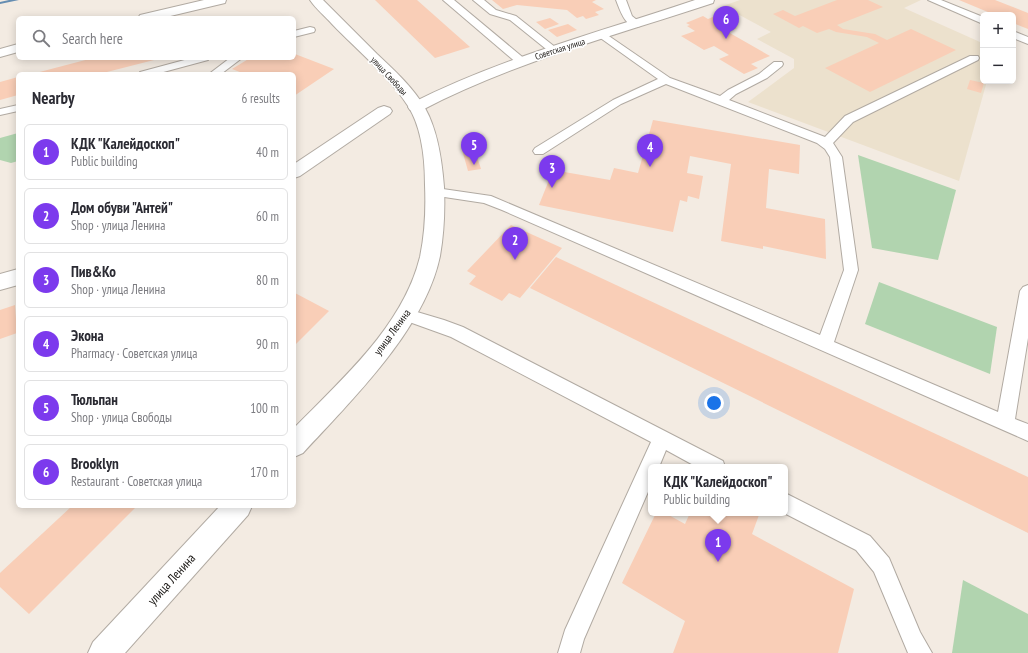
<!DOCTYPE html>
<meta charset="utf-8">
<style>
body{margin:0;font-family:"PT Sans Narrow",sans-serif;background:#f2f2f3;color:#2b2b33}
.controls{position:absolute;right:12px;top:12px;display:grid;overflow:hidden;border-radius:6px;box-shadow:0 2px 10px #0003}
.controls button{width:36px;height:36px;display:grid;place-items:center;padding:0;border:0;border-bottom:1px solid #e1e1e2;background:#fff;color:#2b2b33;font:20px sans-serif}
.you{position:absolute;left:714px;top:403px;width:14px;height:14px;margin:-10px;border:3px solid #fff;border-radius:50%;background:#1a73e8;box-shadow:0 0 0 6px #1a73e833}
.badge{display:grid;place-items:center;width:26px;height:26px;border-radius:50%;background:#7c3aed;color:#fff;font-size:13px;font-weight:700}
.pin{position:absolute;translate:-50% -33px;filter:drop-shadow(0 1px 2px #0008)}
.pin::after{content:'';position:absolute;top:21px;width:14px;height:12px;background:inherit;clip-path:polygon(0 0,100% 0,50% 100%)}
.popup{position:absolute;left:648px;top:464px;width:140px;height:52px;box-sizing:border-box;display:grid;place-content:center;border-radius:6px;background:#fff;filter:drop-shadow(0 1px 3px #0005);font-size:13px;white-space:nowrap;color:#7c7c81}
.popup b{font-size:15px;color:#2b2b33}
.popup::after{content:'';position:absolute;left:50%;top:100%;margin-left:-8px;border:8px solid transparent;border-top-color:#fff}
.list{margin:0;padding:0;list-style:none}
h2{display:flex;justify-content:space-between;align-items:center;height:52px;margin:0;padding:0 16px;font-size:17px}
h2 small{font-size:13px;font-weight:400;color:#7c7c81}
.list li{display:grid;grid-template-columns:26px 1fr auto;gap:12px;align-items:center;box-sizing:border-box;height:56px;margin:0 8px 8px;padding:0 8px;border:1px solid #e1e1e2;border-radius:6px}
.list b{display:block;font-size:15px;white-space:nowrap}
.list p{margin:0;font-size:13px;white-space:nowrap;color:#7c7c81}
.list em{font-size:13px;font-style:normal;color:#7c7c81}
.icon{flex:none;width:22px;height:22px;fill:none;stroke:currentColor;stroke-width:2;stroke-linecap:round;stroke-linejoin:round}
.map{position:relative;flex:none;width:1028px;height:653px;overflow:hidden}
.search{position:absolute;background:#fff;box-shadow:0 2px 10px #0003;left:16px;top:16px;width:280px;height:44px;display:flex;align-items:center;gap:10px;box-sizing:border-box;padding:0 14px;border-radius:6px;color:#7c7c81;font-size:15px}
.panel{position:absolute;background:#fff;box-shadow:0 2px 10px #0003;left:16px;top:72px;width:280px;height:436px;border-radius:6px}
.map>svg:first-child{display:block}
</style>
<div class="map">
<svg width="1028" height="653" viewBox="0 0 1028 653">
<rect width="100%" height="100%" fill="#f3ebe2"/>
<polygon fill="#ece1cd" points="740,0 921,0 904,8 980,42 983,41 983,81 987,81 959,181 748,102 794,68 794,59 757,39 771,32 723,6"/>
<g fill="#b1d4af">
<polygon points="18,133 18,161 11,163 0,160 0,138"/>
<polygon points="858,155 956,190 938,260 872,248"/>
<polygon points="879,282 997,327 990,374 865,324"/>
<polygon points="963,580 1028,614 1028,653 952,653"/>
</g>
<g fill="none" stroke-linecap="round" stroke-linejoin="round">
<polygon fill="#668eb2" fill-rule="evenodd" points="9,0 19,0 0,4 0,2"/>
</g>
<g fill="#f9ceb7">
<polygon points="375,0 417,0 470,47 435,58"/>
<polygon points="492,0 596,0 592,2 604,9 595,12 599,15 586,19 583,16 577,18 567,10 517,5 503,9"/>
<polygon points="837,0 868,0 883,7 837,25 843,29 875,34 887,40 911,29 956,50 870,92 825,68 879,43 867,37 836,32 829,29 817,33 803,26 799,28 773,14 783,10 795,16"/>
<polygon points="959,0 995,0 1028,13 1028,29 1013,23 1013,15 995,15"/>
<polygon points="703,16 708,19 715,16 737,28 728,32 770,56 751,64 758,68 744,74 719,59 729,55 714,46 704,50 681,36 695,31 687,26 690,25 686,23"/>
<polygon points="550,18 559,24 545,29 536,22"/>
<polygon points="568,24 577,30 557,37 548,30"/>
<polygon points="295,54 334,69 294,96 294,74 245,74 232,69 250,58 294,58"/>
<polygon points="93,58 158,58 158,59 99,74 32,74"/>
<polygon points="18,77 18,95 0,100 0,82"/>
<polygon points="970,80 984,83 981,93 967,89"/>
<polygon points="653,120 800,145 799,174 769,169 766,208 825,219 826,259 763,246 763,249 721,241 731,164 690,156 687,173 703,176 699,199 688,196 687,202 680,200 673,232 539,205 553,170 610,180 614,168 638,173"/>
<polygon points="473,144 481,169 468,171 461,146"/>
<polygon points="511,225 562,248 520,298 509,293 502,301 469,284 476,276 467,271"/>
<polygon points="556,257 1028,477 1028,533 530,288"/>
<polygon points="295,293 329,311 294,346 294,294"/>
<polygon points="15,305 17,333 0,339 0,310"/>
<polygon points="72,506 137,506 29,614 0,587 0,573"/>
<polygon points="656,513 665,513 685,524 690,513 724,513 727,515 727,513 755,513 759,515 752,534 854,589 838,653 673,653 685,621 622,583"/>
</g>
<g fill="none" stroke-linecap="round" stroke-linejoin="round">
<defs>
<g id="service">
<polygon points="443,0 454,0 526,60 527,62 526,64 518,64"/>
<polygon points="473,0 484,0 496,10 516,16 560,51 555,54 551,53 510,20 490,14"/>
<path d="M616 0H626L632 16 642 24 640 26C626 30 620 10 616 0Z"/>
<polygon points="928,0 941,0 983,17 983,24"/>
<polygon points="310,27 314,28 315,30 314,32 294,37 294,31"/>
<polygon points="1013,31 1028,37 1028,44 1013,38"/>
<polygon points="603,32 670,78 720,96 728,90 759,74 774,62 782,62 783,64 782,66 767,78 736,94 729,100 825,137 845,116 970,56 978,56 979,58 978,60 853,122 833,143 842,157 858,270 834,342 998,412 1020,291 1023,287 1028,285 1028,338 1015,419 1028,424 1028,441 502,210 484,203 431,195 429,192 431,189 436,188 491,196 820,335 844,270 830,157 825,149 817,143 666,84 621,104 543,154 535,154 533,151 535,148 613,100 658,79 599,37 598,35 599,33"/>
<polygon points="192,58 209,58 208,60 156,74 139,74 140,72"/>
<polygon points="230,58 242,58 221,74 209,74"/>
<polygon points="18,105 18,111 0,115 0,109"/>
<polygon points="407,309 444,320 463,327 723,461 725,467 697,467 666,450 659,467 651,467 651,485 584,639 580,653 558,653 565,630 651,442 451,337 401,319 399,315 401,311"/>
<polygon points="785,493 870,536 889,558 920,632 932,653 908,653 874,572 856,550 784,513"/>
</g>
<polygon id="pedestrian" points="384,106 390,108 392,111 390,114 300,176 294,178 294,164 378,108"/>
<g id="minor">
<polygon points="204,0 226,0 225,3 162,18 138,18 140,15"/>
<path d="M695 0H714L713 3C616 35 512 63 422 110H410L408 107 410 104C500 58 600 32 695 0Z"/>
<polygon points="18,44 18,52 0,57 0,49"/>
<polygon points="18,269 18,285 0,290 0,274"/>
</g>
<g id="secondary">
<path d="M310 0H323C341 18 359 36 377 54 394 70 413 87 425 108 438 131 442 161 444 187 445 211 444 233 440 256 425 329 352 400 303 453L294 457V428C342 379 403 326 420 257 425 233 426 210 425 185 425 160 422 128 408 106 389 76 357 50 332 24 325 16 316 9 310 0Z"/>
<polygon points="220,506 252,506 248,515 125,653 88,653 93,642"/>
</g>
</defs>
<use href="#service" stroke="#b1aaa2" stroke-width="2"/>
<use href="#pedestrian" stroke="#b1aaa2" stroke-width="2"/>
<use href="#minor" stroke="#b1aaa2" stroke-width="2"/>
<use href="#secondary" stroke="#b1aaa2" stroke-width="2"/>
<use href="#service" fill="#fff" fill-rule="evenodd"/>
<use href="#pedestrian" fill="#fff" fill-rule="evenodd"/>
<use href="#minor" fill="#fff" fill-rule="evenodd"/>
<use href="#secondary" fill="#fff" fill-rule="evenodd"/>
</g>
<g text-anchor="middle" stroke-width="3.5" stroke-linejoin="round" paint-order="stroke">
<g font-size="9" fill="#181512" stroke="#fff">
<text transform="translate(560 49) rotate(-18)" y="3">Советская улица</text>
<text transform="translate(389 76) rotate(47)" y="3">улица Свободы</text>
</g>
<g font-size="11" fill="#181512" stroke="#fff">
<text transform="translate(392 332) rotate(-54)" y="4">улица Ленина</text>
</g>
<g font-size="13" fill="#181512" stroke="#fff">
<text transform="translate(171 579) rotate(-48)" y="5">улица Ленина</text>
</g>
</g>
</svg>
<div class="controls">
<button>+</button>
<button>−</button>
</div>
<div class="you"></div>
<div class="pin badge" style="left:718px;top:562px">1</div>
<div class="popup"><b>КДК &quot;Калейдоскоп&quot;</b>Public building</div>
<div class="pin badge" style="left:515px;top:260px">2</div>
<div class="pin badge" style="left:552px;top:188px">3</div>
<div class="pin badge" style="left:650px;top:167px">4</div>
<div class="pin badge" style="left:474px;top:165px">5</div>
<div class="pin badge" style="left:726px;top:39px">6</div>
<div class="search"><svg class="icon" aria-label="search" viewBox="0 0 24 24"><circle cx="10" cy="10" r="6"/><path d="M15 15l6 6"/></svg>Search here</div>
<section class="panel">
<h2>Nearby<small>6 results</small></h2>
<ul class="list">
<li><span class="badge">1</span><div><b>КДК &quot;Калейдоскоп&quot;</b><p>Public building</p></div><em>40 m</em></li>
<li><span class="badge">2</span><div><b>Дом обуви &quot;Антей&quot;</b><p>Shop · улица Ленина</p></div><em>60 m</em></li>
<li><span class="badge">3</span><div><b>Пив&amp;Ко</b><p>Shop · улица Ленина</p></div><em>80 m</em></li>
<li><span class="badge">4</span><div><b>Экона</b><p>Pharmacy · Советская улица</p></div><em>90 m</em></li>
<li><span class="badge">5</span><div><b>Тюльпан</b><p>Shop · улица Свободы</p></div><em>100 m</em></li>
<li><span class="badge">6</span><div><b>Brooklyn</b><p>Restaurant · Советская улица</p></div><em>170 m</em></li>
</ul>
</section>
</div>
